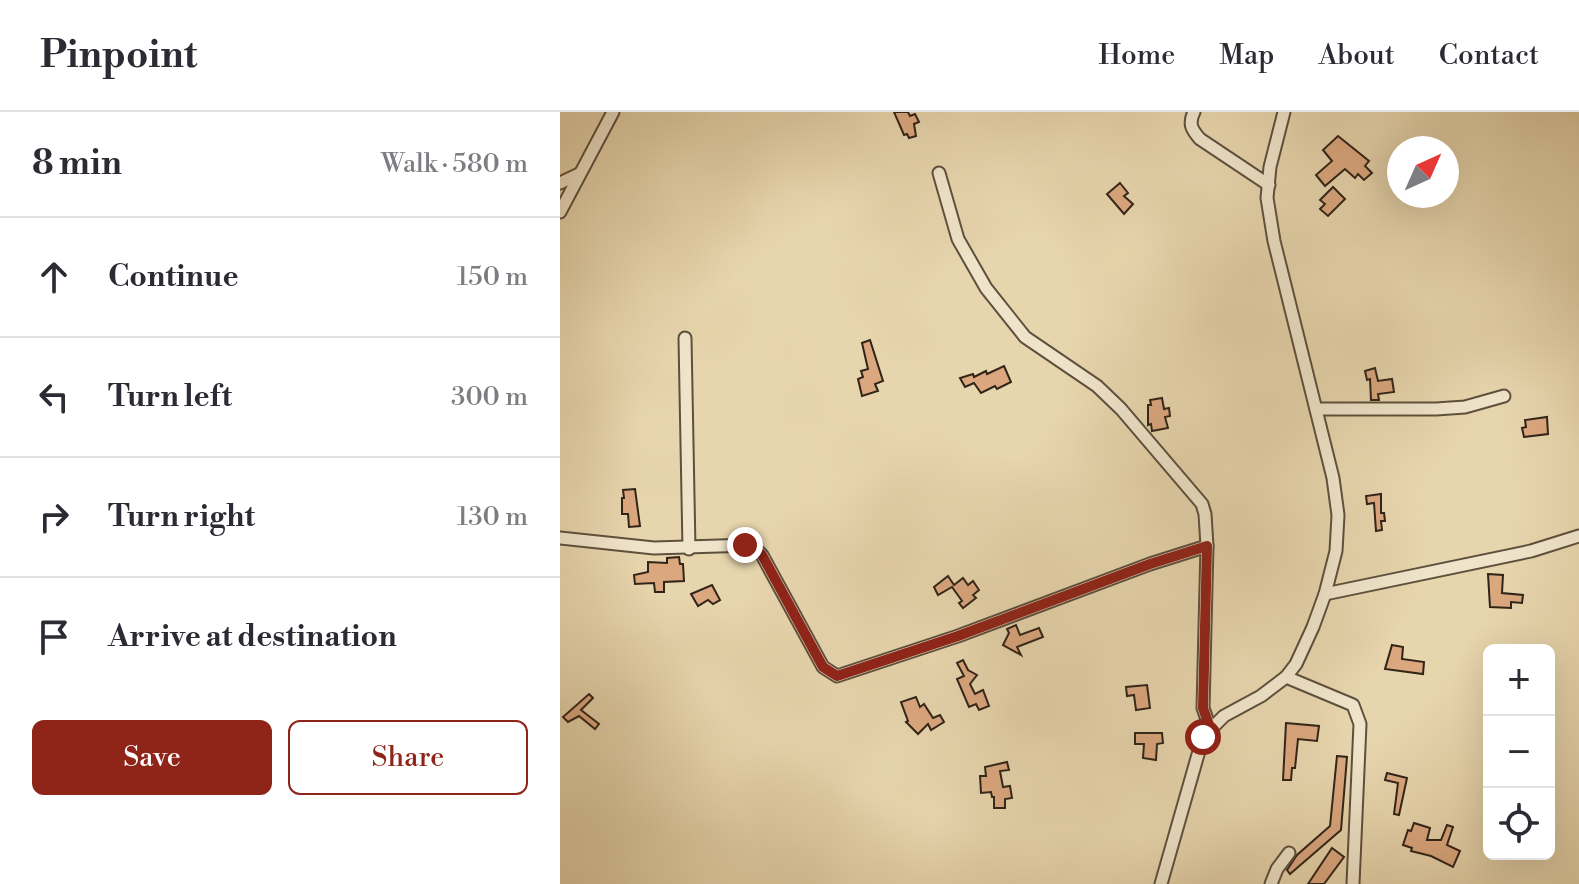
<!DOCTYPE html>
<meta charset="utf-8">
<style>
body{margin:0;font-family:"Libre Bodoni",serif;background:#f7f7f7;color:#2b2b33}
.controls{position:absolute;right:24px;bottom:24px;display:grid;overflow:hidden;border-radius:12px;box-shadow:0 8px 32px #0002}
.controls button{width:72px;height:72px;display:grid;place-items:center;padding:0;border:0;border-bottom:2px solid #e1e1e2;background:#fff;color:#2b2b33;font:40px sans-serif}
.compass{position:absolute;left:827px;top:24px;width:72px;height:72px;border-radius:50%;background:#fff;box-shadow:0 8px 32px #0002;rotate:45deg}
.stop{position:absolute;width:24px;height:24px;margin:-18px;border:6px solid #8f2418;border-radius:50%;background:#fff}
.stop.end{background:#8f2418;border-color:#fff;box-shadow:0 2px 8px #0008}
.list{margin:0;padding:0;list-style:none}
h2{display:flex;justify-content:space-between;align-items:center;height:104px;margin:0;padding:0 32px;font-size:34px}
h2 small{font-size:26px;font-weight:400;color:#7c7c81}
.list li{display:grid;grid-template-columns:52px 1fr auto;gap:24px;align-items:center;box-sizing:border-box;height:120px;padding:0 32px;border-top:2px solid #e1e1e2}
.list b{display:block;font-size:30px;white-space:nowrap}
.list em{font-size:26px;font-style:normal;color:#7c7c81}
.actions{display:flex;gap:16px;padding:24px 32px}
.actions a{flex:1;padding:18px 0;border:2px solid #8f2418;border-radius:12px;text-align:center;font-size:28px;color:#8f2418}
.actions .main{background:#8f2418;color:#fff}
.icon{flex:none;width:44px;height:44px;fill:none;stroke:currentColor;stroke-width:2;stroke-linecap:round;stroke-linejoin:round}
.map{position:relative;flex:none;width:1019px;height:772px;overflow:hidden}
header{display:flex;align-items:center;gap:48px;box-sizing:border-box;height:112px;padding:0 40px;background:#fff;border-bottom:2px solid #e1e1e2}
header strong{font-size:38px}
nav{display:flex;gap:44px;margin-inline-start:auto;font-size:28px}
main{display:flex}
aside{flex:1;background:#fff}
.map>svg:first-child{display:block}
</style>
<header>
<strong>Pinpoint</strong>
<nav><a>Home</a><a>Map</a><a>About</a><a>Contact</a></nav>
</header>
<main>
<aside>
<h2>8 min<small>Walk · 580 m</small></h2>
<ul class="list">
<li><svg class="icon" aria-label="ahead" viewBox="0 0 24 24"><path d="M12 20V5M6 11l6-6 6 6"/></svg><div><b>Continue</b></div><em>150 m</em></li>
<li><svg class="icon" aria-label="left" viewBox="0 0 24 24"><path d="M17 20v-9H6M10 6l-5 5 5 5"/></svg><div><b>Turn left</b></div><em>300 m</em></li>
<li><svg class="icon" aria-label="right" viewBox="0 0 24 24"><path d="M7 20v-9h11M14 6l5 5-5 5"/></svg><div><b>Turn right</b></div><em>130 m</em></li>
<li><svg class="icon" aria-label="arrive" viewBox="0 0 24 24"><path d="M6 21V4h12l-3 4 3 4H6"/></svg><div><b>Arrive at destination</b></div></li>
</ul>
<div class="actions"><a class="main">Save</a><a>Share</a></div>
</aside>
<div class="map">
<svg width="1019" height="772" viewBox="0 0 1019 772">
<rect width="100%" height="100%" fill="#e7d5ad"/>
<filter id="stains"><feTurbulence type="fractalNoise" baseFrequency=".0025" numOctaves="4"/><feColorMatrix values="0 0 0 0 .2 0 0 0 0 .09 0 0 0 0 .02 0 0 0 .5 -.17"/></filter>
<radialGradient id="worn" r=".72"><stop offset=".6" stop-color="#630" stop-opacity="0"/><stop offset="1" stop-color="#630" stop-opacity=".3"/></radialGradient>
<g fill="#dba77f" stroke="#302418" stroke-width="2">
<polygon points="334,0 348,0 350,4 355,2 359,10 354,12 356,24 349,26 347,22 344,23"/>
<polygon points="778,24 809,49 805,54 812,61 804,68 798,62 795,66 785,57 765,74 756,63 772,49 763,38"/>
<polygon points="560,71 568,81 564,84 573,92 564,102 547,82"/>
<polygon points="773,75 785,87 768,104 760,97 765,92 760,88"/>
<polygon points="310,228 323,269 315,272 318,279 302,284 298,267 303,265 301,259 308,257 302,231"/>
<polygon points="444,254 451,270 437,277 435,274 421,281 414,271 405,275 400,266 413,262 414,265 426,259 427,262"/>
<polygon points="815,256 818,269 832,267 834,280 818,282 819,288 811,288 810,267 807,268 805,259"/>
<polygon points="602,286 604,297 609,296 610,304 605,305 608,316 592,319 591,312 588,313 588,293 591,293 590,288"/>
<polygon points="987,305 988,322 964,325 962,316 966,315 965,308"/>
<polygon points="75,377 80,414 69,415 68,402 62,402 62,386 64,386 63,378"/>
<polygon points="821,382 821,401 824,401 825,409 821,409 822,418 816,419 814,391 807,392 806,384"/>
<polygon points="119,445 120,452 123,452 124,469 104,470 104,480 95,480 94,471 75,472 74,463 88,460 88,450 107,451 107,446"/>
<polygon points="928,462 943,463 942,481 963,483 962,491 951,490 951,496 930,495"/>
<polygon points="388,464 394,473 403,466 408,473 413,469 419,478 413,483 416,486 403,496 399,491 402,489 392,475 378,483 374,475"/>
<polygon points="152,473 160,488 153,492 148,488 138,494 131,482"/>
<polygon points="456,513 460,523 479,516 483,525 457,535 461,543 443,533 449,521 447,517"/>
<polygon points="832,533 843,535 842,547 864,550 863,562 825,557"/>
<polygon points="403,548 408,558 417,563 410,572 415,582 423,578 429,594 419,598 416,592 409,595 397,567 404,564 397,551"/>
<polygon points="587,573 590,596 576,598 574,583 567,584 566,575"/>
<polygon points="29,582 33,586 21,598 39,612 35,617 19,604 8,610 3,605"/>
<polygon points="356,585 360,595 364,592 373,606 380,603 384,610 371,618 368,612 358,622 346,610 348,609 341,590"/>
<polygon points="726,611 759,614 757,629 738,627 735,656 732,656 731,668 723,668"/>
<polygon points="575,621 602,621 603,631 597,632 596,648 583,646 584,632 575,632"/>
<polygon points="777,644 787,645 781,718 730,762 727,758 737,743 770,714"/>
<polygon points="447,650 449,658 440,659 443,675 450,674 452,686 445,687 445,696 434,696 434,685 432,685 431,680 421,681 420,664 426,664 425,655"/>
<polygon points="827,661 847,666 839,703 834,702 838,671 825,668"/>
<polygon points="854,711 870,716 867,728 881,728 887,713 893,715 887,733 900,739 893,755 871,744 851,739 852,736 843,733 848,718 851,719"/>
<polygon points="772,736 784,745 764,772 748,772"/>
</g>
<g fill="none" stroke-linecap="round" stroke-linejoin="round">
<defs>
<g id="minor">
<path d="M634 0C628 12 632 18 640 27L709 73"/>
<polyline points="379,61 398,127 426,176 465,225 537,274 561,297 642,392 645,402 647,434 643,596 650,616"/>
<polyline points="0,71 19,62"/>
<polyline points="0,100 53,0"/>
<polyline points="125,226 129,437"/>
<polyline points="756,297 876,297 905,295 944,284"/>
<polyline points="0,426 94,436 191,433 202,443 263,555 277,564 398,524 590,452 647,434"/>
<polyline points="765,482 971,439 1019,424"/>
<polyline points="726,565 793,593 800,612 793,772"/>
<polyline points="601,772 643,625 664,604 701,584 726,565 736,552 753,515 765,482 776,439 778,403 773,366 714,129 707,86 710,55 724,0"/>
<polyline points="711,772 717,757 729,741"/>
</g>
</defs>
<use href="#minor" stroke="#5e503d" stroke-width="15"/>
<use href="#minor" stroke="#efe4ca" stroke-width="11"/>
</g>
<g fill="none" stroke-linecap="round" stroke-linejoin="round">
<polyline stroke="#8f2418" stroke-width="10" points="185,433 191,433 202,443 263,555 277,564 398,524 590,452 647,434 643,596 650,616 643,625"/>
</g>
<rect width="100%" height="100%" filter="url(#stains)"/>
<rect width="100%" height="100%" fill="url(#worn)"/>
</svg>
<div class="controls">
<button>+</button>
<button>−</button>
<button><svg class="icon" aria-label="locate" viewBox="0 0 24 24"><circle cx="12" cy="12" r="6"/><path d="M12 2v4M12 18v4M2 12h4M18 12h4"/></svg></button>
</div>
<svg class="compass" viewBox="-18 -18 36 36"><path d="M0-13l5 13h-10z" fill="#e53935"/><path d="M0 13l5-13h-10z" fill="#7c7c81"/></svg>
<div class="stop" style="left:643px;top:625px"></div>
<div class="stop end" style="left:185px;top:433px"></div>
</div>
</main>
